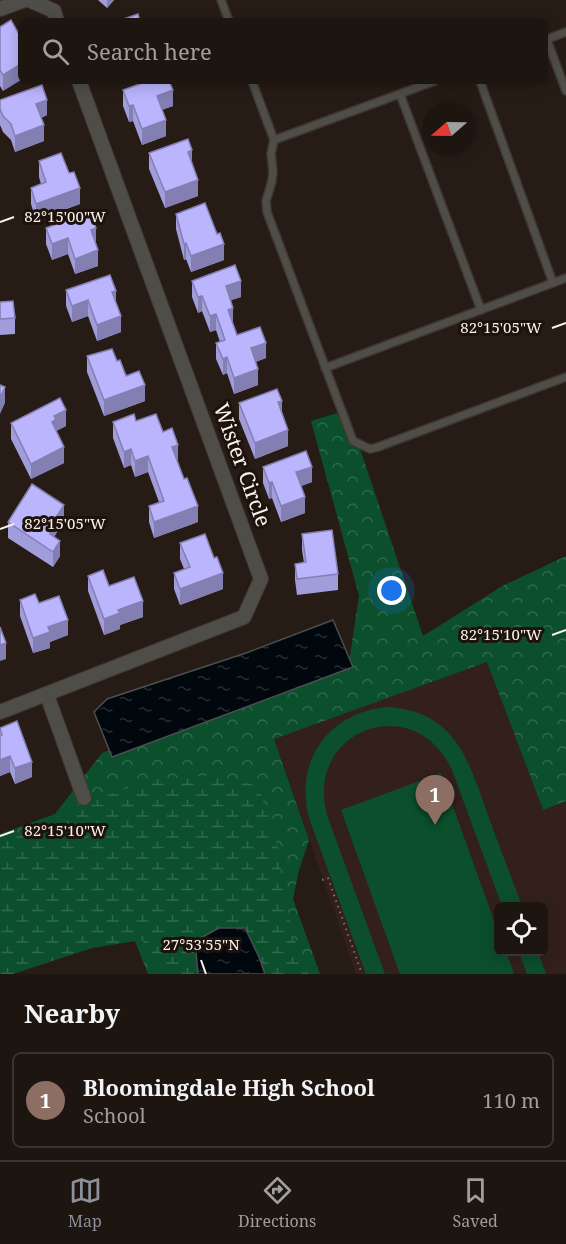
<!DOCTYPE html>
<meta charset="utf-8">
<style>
body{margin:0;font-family:"Noto Serif",serif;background:#251e19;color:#f1f3f6}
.controls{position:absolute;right:18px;bottom:18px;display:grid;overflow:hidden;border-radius:9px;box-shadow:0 3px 15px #0003}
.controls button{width:54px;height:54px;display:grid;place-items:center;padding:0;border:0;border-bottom:2px solid #3b3430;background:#1d1510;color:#f1f3f6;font:30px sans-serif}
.compass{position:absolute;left:422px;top:102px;width:54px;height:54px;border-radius:50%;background:#1d1510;box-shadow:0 3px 15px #0003;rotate:250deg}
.you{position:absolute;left:392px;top:591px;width:21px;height:21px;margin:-15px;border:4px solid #fff;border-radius:50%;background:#1a73e8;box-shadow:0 0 0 9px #1a73e833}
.badge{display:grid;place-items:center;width:39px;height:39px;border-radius:50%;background:#8c9099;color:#fff;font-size:20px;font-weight:700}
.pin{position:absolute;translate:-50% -50px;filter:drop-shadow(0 2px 3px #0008)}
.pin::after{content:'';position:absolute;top:32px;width:21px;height:18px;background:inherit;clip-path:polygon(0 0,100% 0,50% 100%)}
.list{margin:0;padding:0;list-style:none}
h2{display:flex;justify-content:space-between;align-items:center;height:78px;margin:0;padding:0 24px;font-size:26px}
h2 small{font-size:20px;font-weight:400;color:#a09f9f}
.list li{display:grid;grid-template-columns:39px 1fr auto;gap:18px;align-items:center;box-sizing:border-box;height:96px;margin:0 12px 12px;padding:0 12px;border:2px solid #3b3430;border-radius:9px}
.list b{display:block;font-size:22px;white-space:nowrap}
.list p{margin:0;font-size:20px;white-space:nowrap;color:#a09f9f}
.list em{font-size:20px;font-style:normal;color:#a09f9f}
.icon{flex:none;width:33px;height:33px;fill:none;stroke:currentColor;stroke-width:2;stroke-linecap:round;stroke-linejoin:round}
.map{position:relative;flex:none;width:566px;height:974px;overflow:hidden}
.search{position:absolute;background:#1d1510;box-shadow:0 3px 15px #0003;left:18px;right:18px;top:18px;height:66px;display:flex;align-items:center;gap:15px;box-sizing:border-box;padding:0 21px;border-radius:9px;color:#a09f9f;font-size:22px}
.sheet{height:186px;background:#1d1510}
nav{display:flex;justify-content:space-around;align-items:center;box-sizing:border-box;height:84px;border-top:2px solid #3b3430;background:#1d1510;font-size:16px;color:#a09f9f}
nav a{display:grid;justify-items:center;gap:3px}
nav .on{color:#8c9099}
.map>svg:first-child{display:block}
</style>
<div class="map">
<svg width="566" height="974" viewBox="0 0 566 974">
<defs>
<pattern id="forest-crowns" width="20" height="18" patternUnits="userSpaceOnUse" patternTransform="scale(1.5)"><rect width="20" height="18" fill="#0b4f2d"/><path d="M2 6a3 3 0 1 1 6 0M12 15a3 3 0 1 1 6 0" fill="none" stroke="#2f694c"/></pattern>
<pattern id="wetland-marsh" width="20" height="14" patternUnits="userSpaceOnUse" patternTransform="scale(1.5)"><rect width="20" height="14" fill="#0b4f2d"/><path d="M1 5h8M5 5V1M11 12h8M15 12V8" fill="none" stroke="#2f694c"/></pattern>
<pattern id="water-ripples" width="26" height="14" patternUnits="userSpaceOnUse" patternTransform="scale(1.5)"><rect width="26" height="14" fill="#01080d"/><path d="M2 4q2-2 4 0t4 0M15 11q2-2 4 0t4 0" fill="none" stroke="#272c31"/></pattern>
</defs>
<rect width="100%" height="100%" fill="#271c15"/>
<path fill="#33201d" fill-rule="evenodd" d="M487 662 543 810 566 801V974H356L274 738ZM498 906H544V952H498Z"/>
<polygon fill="url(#forest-crowns)" points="347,410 423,636 504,585 566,556 566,801 543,810 487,662 274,739 309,840 299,870 293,899 320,974 148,974 133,936 0,974 0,834 55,814 102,753 349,662 359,596 311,421"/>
<polygon fill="url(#wetland-marsh)" points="215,775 258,786 276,837 284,893 293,935 308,974 265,974 259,957 245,928 219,928 195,941 198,974 165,974 142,940 92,948 13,974 0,974 0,841 105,796 149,780"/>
<g fill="#0b4f2d">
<path d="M387 707C456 711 468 760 488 815 499 846 511 876 522 906H502L452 770C415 689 304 729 327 815L385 974H366L310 821C293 764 326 713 387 707Z"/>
<polygon points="441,773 498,932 498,952 506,952 514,973 512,974 400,974 341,810"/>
<polygon points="519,952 538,952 546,974 527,974"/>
</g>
<g fill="url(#water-ripples)" stroke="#4c4e50" stroke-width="1.5">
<polygon points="333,620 353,667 112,757 94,712 107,699 246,653"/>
<polygon points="219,928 245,928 259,957 265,974 198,974 195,941"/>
</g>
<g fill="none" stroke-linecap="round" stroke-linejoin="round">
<defs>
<g id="lane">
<polyline points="221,0 229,21"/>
<polyline points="545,40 566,32"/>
<polyline points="547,40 566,91"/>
<polyline points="252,81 274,140 271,154 273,171 272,181 266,201 267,212 353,441 370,449 378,447 566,377"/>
<polyline points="480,81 553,283"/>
<polyline points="400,94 481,310"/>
<polyline points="274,140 435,81"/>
<polyline points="325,368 566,278"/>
</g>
<g id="street">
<polyline points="29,0 54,11 57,21"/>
<polyline points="0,9 25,0"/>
<polyline points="47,695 84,798"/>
<polyline points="0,712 244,617 261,579 79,81"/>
</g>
</defs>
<use href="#lane" stroke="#40362f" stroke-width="10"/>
<use href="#street" stroke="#40362f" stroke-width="16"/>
<polyline stroke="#7c726c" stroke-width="2" stroke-dasharray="1.5 4.5" stroke-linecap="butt" points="322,880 328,878 362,974"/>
<use href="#lane" stroke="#4f4d47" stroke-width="7"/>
<use href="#street" stroke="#4f4d47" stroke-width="14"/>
</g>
<g fill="#a19cda">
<polygon points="98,0 114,0 107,8"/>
<polygon points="0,27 21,38 3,91 0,86"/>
<polygon points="123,90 173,106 162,110 166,136 142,145 133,121 129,122 123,106"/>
<polygon points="0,100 47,115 41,118 44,141 15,152 11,140 3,132 0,125"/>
<polygon points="149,153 198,196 165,208 149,169"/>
<polygon points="39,161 69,173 80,204 36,220 31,204 31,188 41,184 39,177"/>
<polygon points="176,214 224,260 191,272 186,259 184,260 176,229"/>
<polygon points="46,228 96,244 98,266 75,274 68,254 52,260 46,244"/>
<polygon points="192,281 241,297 231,300 233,324 237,335 266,358 255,362 258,385 234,394 227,373 223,375 216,359 216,343 220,342 216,330 210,332 202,311 198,313 192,297"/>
<polygon points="66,290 116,302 121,332 97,341 88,316 72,322 66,306"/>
<polygon points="0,302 15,318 15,334 0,335"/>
<polygon points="87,356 117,361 145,401 104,416 87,372"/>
<polygon points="239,403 282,412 288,446 255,459 239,419"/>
<polygon points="136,421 163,432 178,461 177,461 198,522 154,538 149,522 149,506 159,502 148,472 135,477 131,465 124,468 113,438 113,422"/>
<polygon points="11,423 66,426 56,431 64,463 31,479 11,439"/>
<polygon points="263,467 312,482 301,486 305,513 281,522 272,498 269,499 263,483"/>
<polygon points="64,521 54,537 60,556 53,567 8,538 8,522"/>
<polygon points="302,534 338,574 338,590 297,595 295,580 295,564 304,563 302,550"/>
<polygon points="180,543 223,589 180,605 174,589 174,573 184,569 180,559"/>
<polygon points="88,576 109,586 143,617 120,625 120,629 104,635 88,591"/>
<polygon points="20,600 39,603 68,635 50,642 50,648 33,653 20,616"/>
<polygon points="0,728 32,777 15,784 10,772 0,776"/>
</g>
<g fill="#837fb2">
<polygon points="107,0 114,0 107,8"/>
<polygon points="21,64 21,80 3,91 3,75"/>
<polygon points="173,90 173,106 157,111 157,96"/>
<polygon points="47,100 47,115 36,120 36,104"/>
<polygon points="133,105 133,121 129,122 129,106"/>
<polygon points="166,120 166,136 142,145 142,129"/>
<polygon points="44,125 44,141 15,152 15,136"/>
<polygon points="192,150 192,166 188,152"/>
<polygon points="198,180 198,196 165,208 165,192"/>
<polygon points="80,188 80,204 36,220 36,204"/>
<polygon points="96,228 96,244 91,230"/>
<polygon points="68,238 68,254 52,260 52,244"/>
<polygon points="186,243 186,259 184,260 184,244"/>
<polygon points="224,244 224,260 191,272 191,256"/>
<polygon points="98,250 98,266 75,274 75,259"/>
<polygon points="241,281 241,297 226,302 226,286"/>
<polygon points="116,291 116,307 112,292"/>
<polygon points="202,296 202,311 198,313 198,297"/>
<polygon points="88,300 88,316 72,322 72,306"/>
<polygon points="233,308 233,323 228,310"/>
<polygon points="216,314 216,330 210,332 210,316"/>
<polygon points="121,316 121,332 97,341 97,325"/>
<polygon points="266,343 266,358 251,364 251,348"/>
<polygon points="227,357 227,373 223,375 223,359"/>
<polygon points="258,369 258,385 234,394 234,378"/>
<polygon points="145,385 145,401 104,416 104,400"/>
<polygon points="5,387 5,403 0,414 0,398"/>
<polygon points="282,401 282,417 278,402"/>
<polygon points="66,410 66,426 56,431 52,422 54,416"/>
<polygon points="288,430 288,446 255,459 255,443"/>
<polygon points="178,445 178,461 172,463 172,447"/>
<polygon points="64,447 64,463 31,479 31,464"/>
<polygon points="131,449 131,465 124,468 124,452"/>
<polygon points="148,456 148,472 135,477 135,461"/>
<polygon points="312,467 312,482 296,488 296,472"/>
<polygon points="272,482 272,498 269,499 269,483"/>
<polygon points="305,497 305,513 281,522 281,506"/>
<polygon points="64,505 64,521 49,544 49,528"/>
<polygon points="198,506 198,522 154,538 154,522"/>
<polygon points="60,541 60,556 53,567 53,552"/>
<polygon points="223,573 223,589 180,605 180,589"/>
<polygon points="143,601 143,617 120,625 120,629 104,635 104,619 118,610"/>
<polygon points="68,620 68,635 50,642 50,648 33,653 33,638 48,627"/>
<polygon points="6,643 6,659 0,661 0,645"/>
<polygon points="10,756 10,772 0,776 0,760"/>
<polygon points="32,762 32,777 15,784 15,768"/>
</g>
<g fill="#bbb5fe" stroke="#837fb2" stroke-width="1.5">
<polygon points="138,14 140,21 118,21"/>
<polygon points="11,20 21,38 21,64 3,75 0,70 0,27"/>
<polygon points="148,81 169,81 173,90 157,96 166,120 142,129 133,105 129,106 123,90"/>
<polygon points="42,85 47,100 36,104 44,125 15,136 11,124 3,116 0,109 0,100"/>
<polygon points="188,139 192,150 188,152 198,180 165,192 149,153"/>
<polygon points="61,153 69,173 74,172 80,188 36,204 31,188 46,182 39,161"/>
<polygon points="205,203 217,234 220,233 224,244 191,256 186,243 184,244 176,214"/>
<polygon points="90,212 96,228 91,230 98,250 75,259 68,238 52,244 46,228"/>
<polygon points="235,265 241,281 226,286 233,308 228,310 237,335 260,327 266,343 251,348 258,369 234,378 227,357 223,359 216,343 225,340 216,314 210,316 202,296 198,297 192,281"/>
<polygon points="110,275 116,291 112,292 121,316 97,325 88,300 72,306 66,290"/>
<polygon points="13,301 15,318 0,319 0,302"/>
<polygon points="112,349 117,361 120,360 126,376 139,371 145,385 104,400 87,356"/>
<polygon points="0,385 5,387 0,398"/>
<polygon points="277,389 282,401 278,402 288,430 255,443 239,403"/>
<polygon points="60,398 66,410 54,416 56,419 52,422 64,447 31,464 11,423"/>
<polygon points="134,414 136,421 156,414 163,432 172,428 178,445 172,447 184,479 187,478 198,506 154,522 149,506 164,501 148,456 135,461 131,449 124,452 113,422"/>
<polygon points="306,451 312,467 296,472 305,497 281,506 272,482 269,483 263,467"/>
<polygon points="32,484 64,505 49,528 50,534 60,541 53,552 8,522"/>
<polygon points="332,530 338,574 297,579 295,564 306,562 302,534"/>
<polygon points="205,534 214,558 217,557 223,573 180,589 174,573 190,567 180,543"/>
<polygon points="103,570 109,586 134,577 143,601 118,610 120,613 104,619 88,576"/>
<polygon points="35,594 39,603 59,596 68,620 48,627 50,632 33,638 20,600"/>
<polygon points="0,627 6,643 0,645"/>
<polygon points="17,721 32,762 15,768 10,756 0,760 0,736 2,735 0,728"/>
</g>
<path fill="none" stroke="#faf2ee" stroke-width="2" d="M0 222 14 217M552 328 566 323M0 529 14 524M552 635 566 630M0 836 14 831M201 960 206 974"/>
<g text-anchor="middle" stroke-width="6" stroke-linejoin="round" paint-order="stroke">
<g font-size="21" fill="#faf2ee" stroke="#1d130c">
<text transform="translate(242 465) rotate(70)" y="7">Wister Circle</text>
</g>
</g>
<g font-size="15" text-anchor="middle" fill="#faf2ee" stroke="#1d130c" stroke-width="6" stroke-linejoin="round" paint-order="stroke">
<text x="65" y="222">82°15'00"W</text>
<text x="501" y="333">82°15'05"W</text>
<text x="65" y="529">82°15'05"W</text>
<text x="501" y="640">82°15'10"W</text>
<text x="65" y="836">82°15'10"W</text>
<text x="201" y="950">27°53'55"N</text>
</g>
</svg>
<div class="controls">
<button><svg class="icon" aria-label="locate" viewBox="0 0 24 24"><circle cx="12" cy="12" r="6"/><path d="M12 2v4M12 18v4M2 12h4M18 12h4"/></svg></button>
</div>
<svg class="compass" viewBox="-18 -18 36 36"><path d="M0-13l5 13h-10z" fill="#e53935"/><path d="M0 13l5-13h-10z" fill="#a09f9f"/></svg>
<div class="you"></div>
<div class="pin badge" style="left:435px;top:825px;background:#8d6e63">1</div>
<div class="search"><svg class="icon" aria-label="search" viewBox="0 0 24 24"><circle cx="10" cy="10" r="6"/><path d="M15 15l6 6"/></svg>Search here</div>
</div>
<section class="sheet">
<h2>Nearby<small></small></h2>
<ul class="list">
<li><span class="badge" style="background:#8d6e63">1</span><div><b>Bloomingdale High School</b><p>School</p></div><em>110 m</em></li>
</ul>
</section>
<nav>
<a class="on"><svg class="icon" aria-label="map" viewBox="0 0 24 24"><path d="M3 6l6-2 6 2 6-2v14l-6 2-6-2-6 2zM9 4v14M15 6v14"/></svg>Map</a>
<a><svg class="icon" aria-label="directions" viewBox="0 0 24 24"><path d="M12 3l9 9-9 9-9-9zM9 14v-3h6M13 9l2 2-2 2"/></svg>Directions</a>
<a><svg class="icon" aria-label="saved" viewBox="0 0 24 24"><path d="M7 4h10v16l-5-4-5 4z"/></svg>Saved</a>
</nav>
